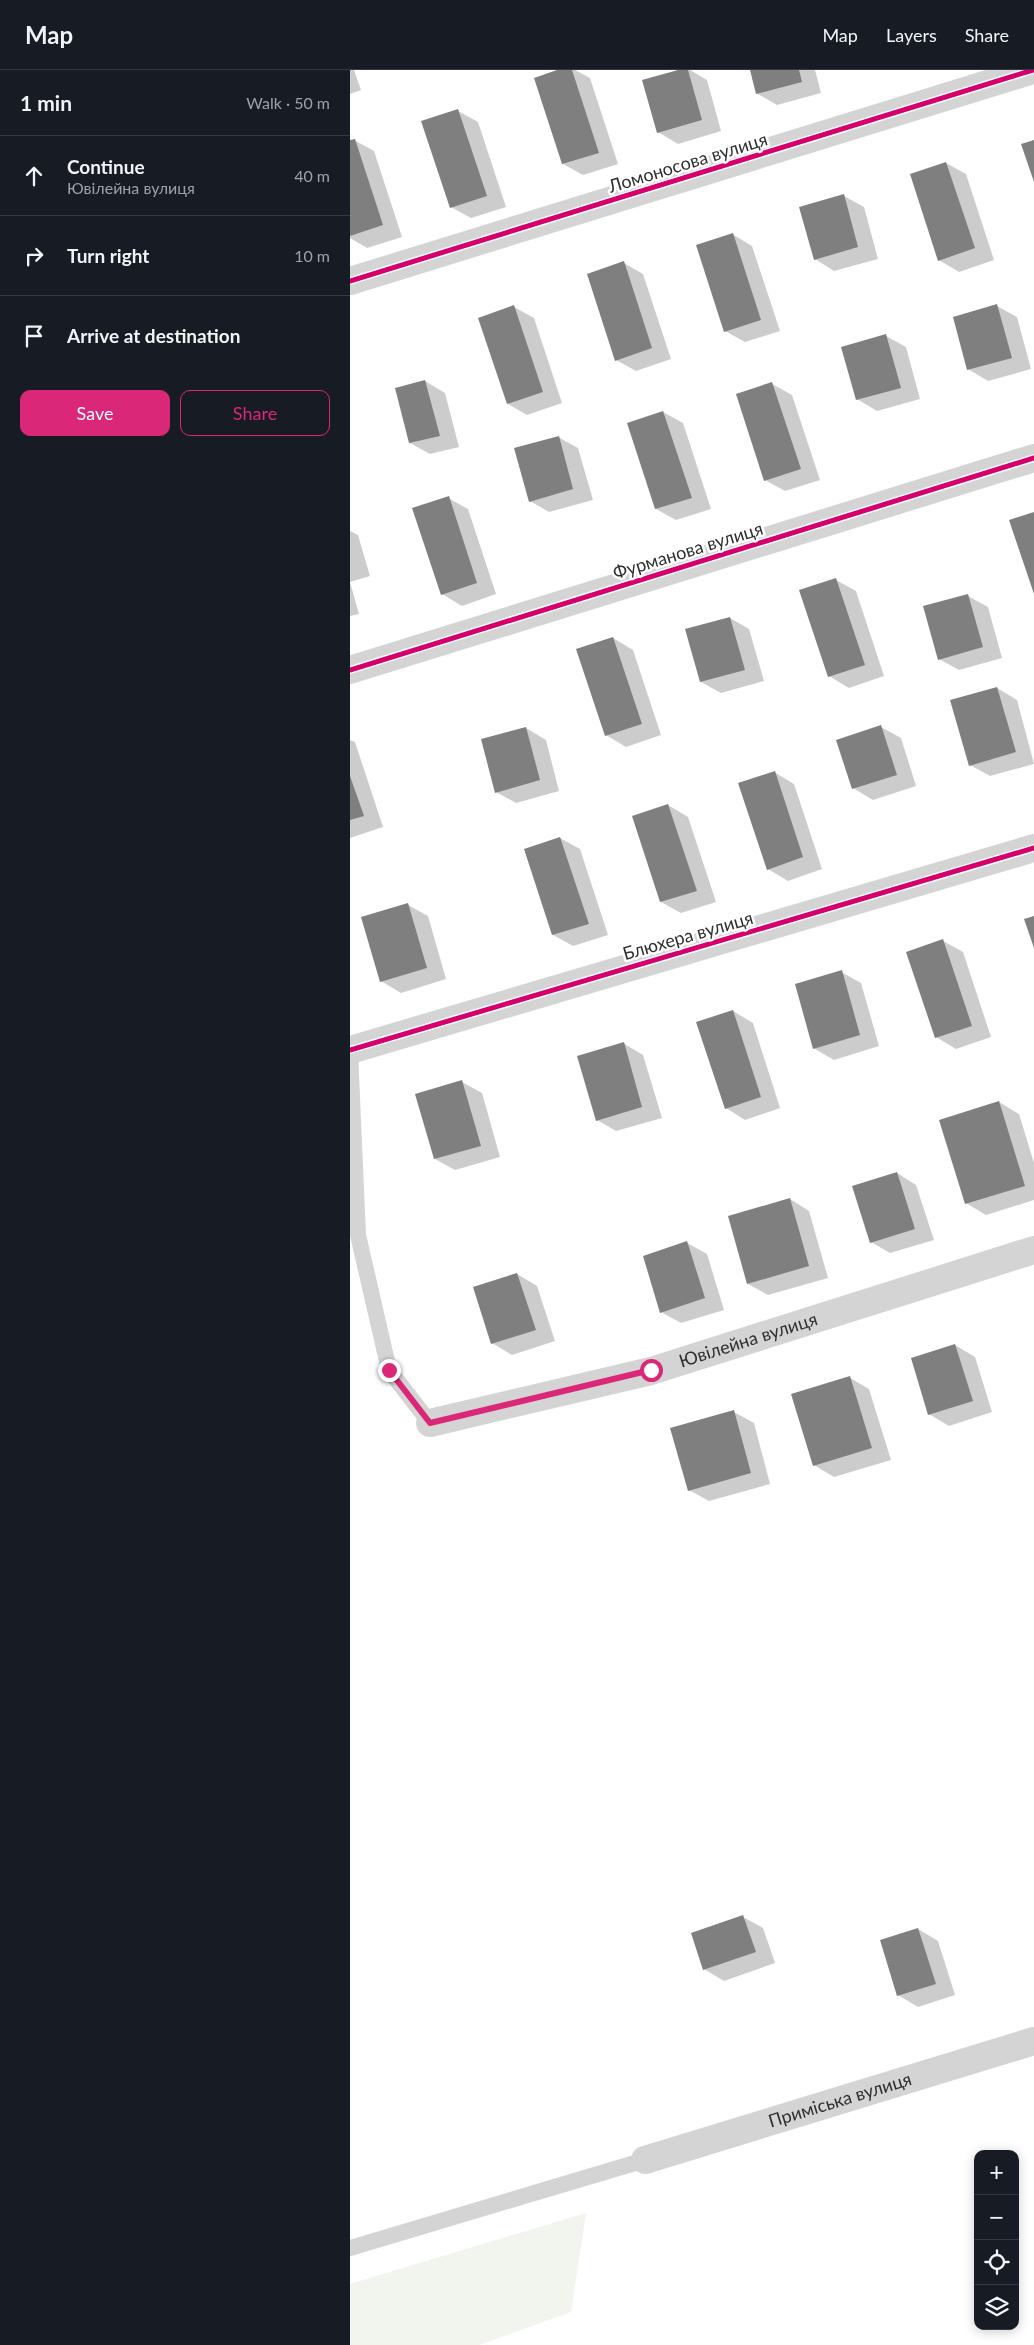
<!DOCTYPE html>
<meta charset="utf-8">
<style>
body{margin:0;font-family:Lato,sans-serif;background:#20242c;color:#f1f3f6}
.controls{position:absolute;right:15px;bottom:15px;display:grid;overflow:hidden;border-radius:10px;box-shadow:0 2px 12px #0003}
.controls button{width:45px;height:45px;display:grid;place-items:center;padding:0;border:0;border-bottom:1px solid #363941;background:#171b24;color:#f1f3f6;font:25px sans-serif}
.stop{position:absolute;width:15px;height:15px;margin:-11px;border:4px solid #db2777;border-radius:50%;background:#fff}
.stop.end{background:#db2777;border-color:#fff;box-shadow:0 1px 5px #0008}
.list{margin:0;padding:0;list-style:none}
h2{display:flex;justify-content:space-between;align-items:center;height:65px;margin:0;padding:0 20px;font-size:21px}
h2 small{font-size:16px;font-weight:400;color:#9ea1a6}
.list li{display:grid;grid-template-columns:32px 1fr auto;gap:15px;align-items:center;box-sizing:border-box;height:80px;padding:0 20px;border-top:1px solid #363941}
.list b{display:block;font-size:19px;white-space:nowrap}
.list p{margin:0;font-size:16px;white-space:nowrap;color:#9ea1a6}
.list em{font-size:16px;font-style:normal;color:#9ea1a6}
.actions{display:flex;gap:10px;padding:15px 20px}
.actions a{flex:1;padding:11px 0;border:1px solid #db2777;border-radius:10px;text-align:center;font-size:18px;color:#db2777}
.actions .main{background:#db2777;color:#fff}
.icon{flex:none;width:28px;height:28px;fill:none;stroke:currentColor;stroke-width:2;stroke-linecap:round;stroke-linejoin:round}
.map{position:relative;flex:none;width:684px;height:2275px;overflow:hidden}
header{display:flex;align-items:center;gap:30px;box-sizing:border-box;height:70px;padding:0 25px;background:#171b24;border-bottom:1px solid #363941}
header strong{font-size:24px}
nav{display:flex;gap:28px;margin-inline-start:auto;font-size:18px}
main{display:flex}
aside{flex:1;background:#171b24}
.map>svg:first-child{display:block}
</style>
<header>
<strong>Map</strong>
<nav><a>Map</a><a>Layers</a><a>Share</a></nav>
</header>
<main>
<aside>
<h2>1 min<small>Walk · 50 m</small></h2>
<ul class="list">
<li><svg class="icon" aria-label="ahead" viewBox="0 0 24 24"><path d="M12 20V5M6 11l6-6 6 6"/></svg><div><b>Continue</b><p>Ювілейна вулиця</p></div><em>40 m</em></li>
<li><svg class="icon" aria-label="right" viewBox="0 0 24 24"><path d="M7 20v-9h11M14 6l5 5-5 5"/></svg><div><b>Turn right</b></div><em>10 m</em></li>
<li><svg class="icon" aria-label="arrive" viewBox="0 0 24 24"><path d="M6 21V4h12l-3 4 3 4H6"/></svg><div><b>Arrive at destination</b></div></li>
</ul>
<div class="actions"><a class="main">Save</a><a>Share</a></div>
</aside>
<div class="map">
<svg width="684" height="2275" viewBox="0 0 684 2275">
<rect width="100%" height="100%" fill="#fff"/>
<polygon fill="#f1f5ed" points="236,2143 221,2242 129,2275 0,2275 0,2214"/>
<g fill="#0003">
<polygon points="0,0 4,0 11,20 0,24"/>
<polygon points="211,0 225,0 240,8 268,94 233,105 213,94"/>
<polygon points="333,0 340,0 357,10 371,61 328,74 308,62"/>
<polygon points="401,0 465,0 471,23 427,35 408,24"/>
<polygon points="108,41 128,52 156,137 121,148 101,137"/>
<polygon points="4,70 24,81 52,167 17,178 0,168 0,71"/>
<polygon points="596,93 616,104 644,190 609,202 589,190"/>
<polygon points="494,126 514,137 528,189 484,201 465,189"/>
<polygon points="382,164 402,176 430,261 395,272 375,261"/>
<polygon points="274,193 293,204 321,289 286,301 266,290"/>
<polygon points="647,236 667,247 681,299 638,311 618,299"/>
<polygon points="164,237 184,248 212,333 177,345 158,334"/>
<polygon points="536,266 556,277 570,329 527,341 507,329"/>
<polygon points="75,311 95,323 109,377 80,384 60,373"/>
<polygon points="422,314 442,325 470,410 435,421 415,410"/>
<polygon points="313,342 333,353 361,439 326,450 306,439"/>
<polygon points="208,367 228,378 243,430 199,442 180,431"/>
<polygon points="98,428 118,439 146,524 112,536 92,524"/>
<polygon points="0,461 8,465 20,506 0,512 9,544 0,546"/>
<polygon points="486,510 506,521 534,606 499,618 479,606"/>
<polygon points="618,526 638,537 652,588 609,600 589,589"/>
<polygon points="380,548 399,559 414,611 371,623 351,612"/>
<polygon points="263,568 283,580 311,665 276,677 256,665"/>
<polygon points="647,618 667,630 684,694 640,706 620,695"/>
<polygon points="531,657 551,668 566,716 523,730 503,718"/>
<polygon points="176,658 196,670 209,721 166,733 146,722"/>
<polygon points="0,670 5,672 33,757 0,768"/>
<polygon points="424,702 444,714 472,799 438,811 418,799"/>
<polygon points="318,735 338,747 366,832 331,843 311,832"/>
<polygon points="210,768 230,779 258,865 223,876 203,865"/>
<polygon points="58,835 78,846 96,909 51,923 31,911"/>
<polygon points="593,871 613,882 641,967 606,979 586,967"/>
<polygon points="491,902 511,913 529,976 484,990 465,979 446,915"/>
<polygon points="383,941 403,953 430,1038 395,1050 376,1038"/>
<polygon points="273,973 293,985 312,1048 266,1061 247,1050"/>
<polygon points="112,1012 132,1023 150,1087 105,1100 85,1089"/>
<polygon points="649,1032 669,1044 684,1093 684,1130 636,1145 616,1133"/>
<polygon points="547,1103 566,1115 584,1170 540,1183 521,1172"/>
<polygon points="440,1129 459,1141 478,1208 418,1225 398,1214"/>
<polygon points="337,1173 357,1184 374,1240 331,1253 311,1242"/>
<polygon points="167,1204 187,1216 205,1271 162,1285 142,1273"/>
<polygon points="605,1275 625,1287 642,1342 599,1356 579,1344"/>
<polygon points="500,1308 519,1319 541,1390 484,1407 464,1395"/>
<polygon points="384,1342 404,1353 420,1414 359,1431 339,1420"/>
<polygon points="393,1847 413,1858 425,1893 374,1911 354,1899"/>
<polygon points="568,1859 588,1871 605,1925 568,1937 548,1925"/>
</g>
<g fill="#7f7f7f">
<polygon points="207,0 222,0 249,83 212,94 184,8"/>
<polygon points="328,0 338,0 352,50 307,63 292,10"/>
<polygon points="400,0 449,0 452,12 406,24"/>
<polygon points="108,39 137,126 100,138 71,51"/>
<polygon points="5,69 33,155 0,166 0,70"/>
<polygon points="684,70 684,112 671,74"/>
<polygon points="596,92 625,178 588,191 560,104"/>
<polygon points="494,124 508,177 464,190 449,137"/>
<polygon points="383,163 411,250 374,262 346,175"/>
<polygon points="274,191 302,278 265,291 237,204"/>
<polygon points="647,234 662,288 617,300 603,247"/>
<polygon points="164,235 193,322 157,334 128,248"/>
<polygon points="536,264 551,318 506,330 491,277"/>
<polygon points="75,310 90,366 59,373 45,318"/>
<polygon points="422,312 451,399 414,411 386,324"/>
<polygon points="313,341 342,428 305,439 277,353"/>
<polygon points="209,366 223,419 179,432 164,378"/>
<polygon points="99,426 127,513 91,525 62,438"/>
<polygon points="684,442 684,524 659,450"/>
<polygon points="486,508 515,595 478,607 449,520"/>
<polygon points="618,524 633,577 588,590 573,536"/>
<polygon points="380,547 395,600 350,612 335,559"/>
<polygon points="263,567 292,654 255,666 226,579"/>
<polygon points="647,617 666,682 619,696 600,630"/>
<polygon points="531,655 547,705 502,719 486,670"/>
<polygon points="176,657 190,710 145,723 131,669"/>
<polygon points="425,701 453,787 417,800 388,713"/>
<polygon points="0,706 14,746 0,750"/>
<polygon points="318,734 347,821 310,832 282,746"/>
<polygon points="210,767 239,854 202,865 174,779"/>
<polygon points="58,833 77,898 30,912 11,847"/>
<polygon points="684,846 684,878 674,849"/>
<polygon points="593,869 622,956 585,968 556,882"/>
<polygon points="492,900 510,965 463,979 445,914"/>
<polygon points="383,940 411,1027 375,1039 346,952"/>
<polygon points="274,972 292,1037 246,1051 227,986"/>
<polygon points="112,1010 131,1076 84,1089 65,1024"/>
<polygon points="649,1031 675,1116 615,1134 589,1050"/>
<polygon points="547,1102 565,1159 520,1173 502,1116"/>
<polygon points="440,1128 459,1196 397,1214 378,1146"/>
<polygon points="337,1171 355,1228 310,1243 293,1186"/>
<polygon points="167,1203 186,1260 141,1274 123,1217"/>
<polygon points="605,1274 623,1331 578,1345 561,1288"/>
<polygon points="500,1306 522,1378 463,1396 441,1324"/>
<polygon points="384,1340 401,1403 338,1421 320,1358"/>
<polygon points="393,1845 406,1882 353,1900 341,1863"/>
<polygon points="568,1858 586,1914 547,1926 530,1870"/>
</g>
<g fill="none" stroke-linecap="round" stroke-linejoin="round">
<g stroke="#d4d4d4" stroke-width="16">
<polyline points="0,981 8,1165 39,1300 80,1353"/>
<polyline points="0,2178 295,2090"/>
</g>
<g stroke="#d4d4d4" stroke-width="28">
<polyline points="0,211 683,0"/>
<polyline points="0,600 684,388"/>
<polyline points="0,980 684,778"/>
<path id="s1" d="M80 1353 301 1301 684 1180"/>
<path id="s2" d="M295 2090 684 1971"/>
</g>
<defs>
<g id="cycleway">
<polyline points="0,211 683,0"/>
<polyline points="0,600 684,388"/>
<polyline points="0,980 684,778"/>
</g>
</defs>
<use href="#cycleway" stroke="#fff" stroke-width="8"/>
<use href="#cycleway" stroke="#d6006c" stroke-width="5"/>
</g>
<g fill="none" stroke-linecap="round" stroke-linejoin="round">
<polyline stroke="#db2777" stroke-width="6" points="39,1300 80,1353 301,1300"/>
</g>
<g text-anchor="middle" stroke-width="5" stroke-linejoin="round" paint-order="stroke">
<g font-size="18" fill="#2f2f2f" stroke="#fff">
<text transform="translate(338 93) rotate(-17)" y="6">Ломоносова вулиця</text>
<text transform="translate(338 481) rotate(-17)" y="6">Фурманова вулиця</text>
<text transform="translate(338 866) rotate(-16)" y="6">Блюхера вулиця</text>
<text dy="6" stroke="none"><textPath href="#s1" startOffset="329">Ювілейна вулиця</textPath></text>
<text dy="6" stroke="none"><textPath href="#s2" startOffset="204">Приміська вулиця</textPath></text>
</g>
</g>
</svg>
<div class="controls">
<button>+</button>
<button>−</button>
<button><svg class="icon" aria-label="locate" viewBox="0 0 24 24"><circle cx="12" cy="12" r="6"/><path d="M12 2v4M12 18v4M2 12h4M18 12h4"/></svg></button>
<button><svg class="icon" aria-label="layers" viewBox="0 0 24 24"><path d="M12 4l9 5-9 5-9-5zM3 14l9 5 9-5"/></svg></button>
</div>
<div class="stop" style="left:301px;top:1300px"></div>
<div class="stop end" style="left:39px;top:1300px"></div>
</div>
</main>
